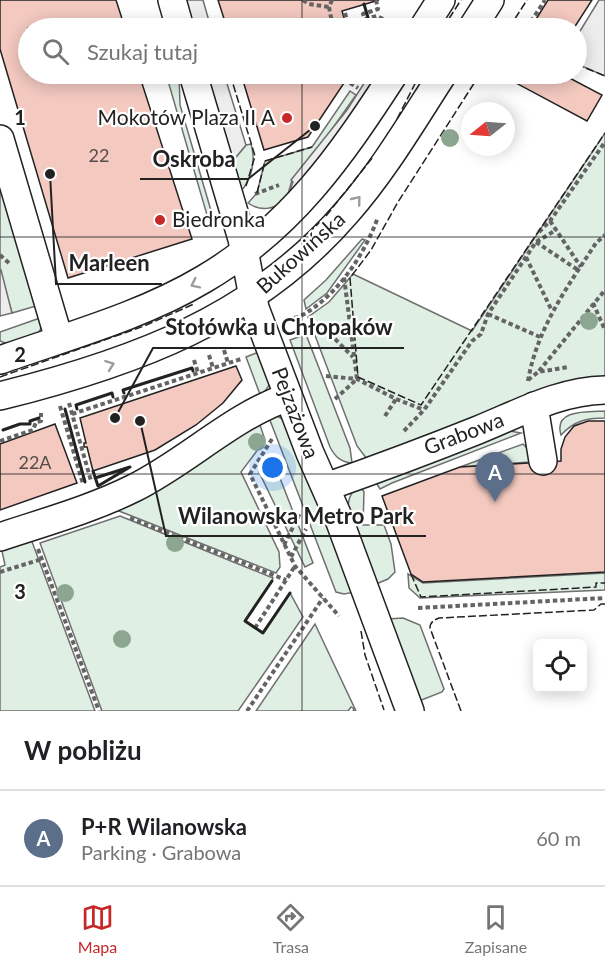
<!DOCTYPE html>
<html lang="pl">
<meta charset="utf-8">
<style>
body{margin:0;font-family:Lato,sans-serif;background:#f6f6f6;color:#202124}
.controls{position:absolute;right:18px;bottom:18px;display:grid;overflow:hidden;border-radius:9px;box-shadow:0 3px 15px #0003}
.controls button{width:54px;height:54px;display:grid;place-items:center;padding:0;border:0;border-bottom:2px solid #e0e0e0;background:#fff;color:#202124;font:30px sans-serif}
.compass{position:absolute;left:461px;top:102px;width:54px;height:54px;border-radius:50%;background:#fff;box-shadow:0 3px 15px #0003;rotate:253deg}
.you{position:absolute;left:273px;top:468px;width:21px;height:21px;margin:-15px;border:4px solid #fff;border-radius:50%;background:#1a73e8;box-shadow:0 0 0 9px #1a73e833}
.badge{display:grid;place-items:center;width:39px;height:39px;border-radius:50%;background:#c62828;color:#fff;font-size:20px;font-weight:700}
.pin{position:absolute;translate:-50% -50px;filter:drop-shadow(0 2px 3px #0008)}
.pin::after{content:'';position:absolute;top:32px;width:21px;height:18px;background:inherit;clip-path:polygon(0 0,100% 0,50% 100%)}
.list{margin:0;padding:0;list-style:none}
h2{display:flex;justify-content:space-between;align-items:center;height:78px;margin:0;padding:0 24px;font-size:26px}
h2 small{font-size:20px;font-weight:400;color:#757577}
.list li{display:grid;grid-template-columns:39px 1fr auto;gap:18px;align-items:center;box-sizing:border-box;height:96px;padding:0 24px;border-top:2px solid #e0e0e0}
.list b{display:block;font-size:22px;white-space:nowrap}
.list p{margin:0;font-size:20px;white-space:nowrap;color:#757577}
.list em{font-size:20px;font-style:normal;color:#757577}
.icon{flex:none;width:33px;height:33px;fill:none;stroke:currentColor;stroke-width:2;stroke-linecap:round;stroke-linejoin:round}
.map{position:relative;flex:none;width:605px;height:711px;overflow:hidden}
.search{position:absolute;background:#fff;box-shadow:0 3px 15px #0003;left:18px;right:18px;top:18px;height:66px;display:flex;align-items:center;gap:15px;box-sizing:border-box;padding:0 21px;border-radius:33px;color:#757577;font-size:22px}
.sheet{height:174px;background:#fff}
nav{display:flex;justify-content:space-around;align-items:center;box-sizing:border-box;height:84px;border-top:2px solid #e0e0e0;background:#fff;font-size:16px;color:#757577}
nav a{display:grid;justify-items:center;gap:3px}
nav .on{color:#c62828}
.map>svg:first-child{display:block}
</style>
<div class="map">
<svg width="605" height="711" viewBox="0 0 605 711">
<rect width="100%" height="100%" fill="#fff"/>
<g fill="#e0efe3" stroke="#6f6f6f" stroke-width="1.5">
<polygon points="166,74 179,74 180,105 212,214 207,215"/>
<path d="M350 91 356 95 323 142 292 180 286 201C273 209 261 212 248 203L257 193 265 161 312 147Z"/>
<polygon points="605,133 605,381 513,402 367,459 357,446 308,317 329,302 353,274 472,331"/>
<path d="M251 144C256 160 252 180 240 192L232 162 246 145Z"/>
<polygon points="0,173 36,306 12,313 0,271"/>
<polygon points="362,239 365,240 327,293 306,309 304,300 326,280"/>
<polygon points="40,318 43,324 38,334 8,344 0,341 0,332"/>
<path d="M304 335 307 337 350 448 352 463C341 462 335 457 330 447L290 340Z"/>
<polygon points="259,352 270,384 261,397 246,357"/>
<path d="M605 411V418C586 418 574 421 561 435 553 409 588 412 605 411Z"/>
<polygon points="274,414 284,420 355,592 344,594 336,592 268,415"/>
<polygon points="258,419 265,440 241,472 279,552 280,567 276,573 114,509"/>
<polygon points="510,431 521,433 392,483 380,489 375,481"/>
<polygon points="523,444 529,450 530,462 460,467"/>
<polygon points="271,455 313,563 305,567 259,472"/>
<path d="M361 487 364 492 363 525H384L391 544 395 572 388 579 376 584 348 511C348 499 350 491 361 487Z"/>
<polygon points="120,516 273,578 272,581 245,621 262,633 290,593 303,617 238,711 102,711 40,543"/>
<polygon points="31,539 95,711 0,711 0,567 5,565 2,551 5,548"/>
<polygon points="605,573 605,590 420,598 409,588 408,574 423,583"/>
<polygon points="403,618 420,625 444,689 442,692 419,701 388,619"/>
<polygon points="315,624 356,711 353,711 354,709 351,707 348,711 256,711"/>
</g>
<g fill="#ededed" stroke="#6f6f6f" stroke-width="1.5">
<polygon points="185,0 203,0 211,28 194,28"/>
<polygon points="599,0 605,0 605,76 577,64 577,36"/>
<polygon points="206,74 224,74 246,145 232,162"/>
<polygon points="370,74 381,74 358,109 286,201 293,182 291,180 347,110"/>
<polygon points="1,270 12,313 0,316 0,271"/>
</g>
<g fill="#f3c9c0" stroke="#222" stroke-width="1.5">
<polygon points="0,0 116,0 125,28 28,28 28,74 139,74 192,239 68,278 0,49"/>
<polygon points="218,0 379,0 342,11 347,28 227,28"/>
<polygon points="548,0 592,0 574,28 539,28 533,24"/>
<polygon points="241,74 350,74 308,137 264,150"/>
<polygon points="501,74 562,74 602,95 587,121 501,75"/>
<polygon points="236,366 242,380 223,403 196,425 155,450 93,471 87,447 84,447 84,443 86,443 80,418"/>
<polygon points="588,421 605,421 605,572 423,582 411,574 382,496 460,467 561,461 561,449 565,437 574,426"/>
<polygon points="55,424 77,483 0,510 0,444"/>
</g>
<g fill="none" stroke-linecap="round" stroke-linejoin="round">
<defs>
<g id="minor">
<polyline points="172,0 180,28"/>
<polyline points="423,28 441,0"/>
<polyline points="472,28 490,0"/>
<polyline points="193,74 242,239 255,308 310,453 337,514 410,711"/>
<polyline points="0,139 59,339"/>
<path d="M0 360C68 336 142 316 204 279 292 227 340 157 394 74"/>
<path d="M0 396C133 363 255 319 347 212 384 170 413 120 443 74"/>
<polyline points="534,406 543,461"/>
<path d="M326 487C377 469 428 450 478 430 520 413 559 391 605 390"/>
<path d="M0 537C45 522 92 509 134 488 188 461 231 417 288 397"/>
</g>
</defs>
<use href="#minor" stroke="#222" stroke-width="30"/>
<g stroke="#646464" stroke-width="4" stroke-dasharray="4.5 3" stroke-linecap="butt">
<polyline points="303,0 309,4 329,7"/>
<polyline points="332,0 329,7 333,28"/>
<polyline points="376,0 378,9 363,14 365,19 377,16 393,24"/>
<polyline points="345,13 349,28"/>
<polyline points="527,28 545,0"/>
<polyline points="350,83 358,88"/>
<polyline points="255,194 279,185"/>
<polyline points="550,221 581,267"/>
<polyline points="539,232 550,221 605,142"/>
<polyline points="536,242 578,270"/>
<polyline points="0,255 10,264"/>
<polyline points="526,257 552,311"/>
<polyline points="593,303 605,330"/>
<polyline points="488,314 540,337"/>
<path d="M287 320C294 318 303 316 309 311 341 290 365 253 378 217"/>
<polyline points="335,339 353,357"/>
<polyline points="224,350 228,363"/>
<polyline points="209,355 213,368"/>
<polyline points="194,360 198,373"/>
<polyline points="539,371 605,290"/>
<polyline points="326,376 357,379 396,399 424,410"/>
<polyline points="528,380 538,372 568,367"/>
<path d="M528 381C537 328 568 286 596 243L605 235"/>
<polyline points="335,399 357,379 344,277"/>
<polyline points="69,403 91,481"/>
<polyline points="60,406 83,484"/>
<polyline points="72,414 241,359"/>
<polyline points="385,416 396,399"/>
<polyline points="404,431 424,410 472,341 481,334 488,314 536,242 556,230"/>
<polyline points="272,439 250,474 295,566 339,616"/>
<polyline points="0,441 33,430 36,422 41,421 41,413"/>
<polyline points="130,518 286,580"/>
<polyline points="387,523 391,521"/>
<polyline points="284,545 300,513"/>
<polyline points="38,549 99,711"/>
<polyline points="291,557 306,529"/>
<polyline points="0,572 42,559"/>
<polyline points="418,608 605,598"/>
<polyline points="255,628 295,566"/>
<polyline points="247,711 323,598"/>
</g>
<use href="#minor" stroke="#fff" stroke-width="27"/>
<g stroke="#222" stroke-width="1.5" stroke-dasharray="8 3" stroke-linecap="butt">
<polyline points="215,21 217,28"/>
<polyline points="443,28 461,0"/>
<polyline points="509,28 527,0"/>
<polyline points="576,64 605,76"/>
<polyline points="230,74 255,156 246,186"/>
<polyline points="480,74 398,202 371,250 350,278 358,377 421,405 605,133"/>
<polyline points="397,119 420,74"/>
<polyline points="257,193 265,161 312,147"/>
<polyline points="326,216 373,157"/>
<polyline points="300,241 320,222"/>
<polyline points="0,377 144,326 194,304"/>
<polyline points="411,574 421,597 596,587 596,583 605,583"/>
<polyline points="361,631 365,655 384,710"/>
<path d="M461 711 430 628C430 622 434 620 439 618L594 610 601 604H605"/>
</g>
<g stroke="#222" stroke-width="3">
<polyline points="364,4 371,28"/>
<polyline points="124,393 123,390 192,368 193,371"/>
<polyline points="65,409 85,482"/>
<polyline points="77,409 76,405 112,393 113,397"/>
<polyline points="3,430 20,424 30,424 30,421 39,418"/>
<polyline points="93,471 98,486 130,467 95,478"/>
<polyline points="272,581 245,621 263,633 290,593"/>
</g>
</g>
<g fill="#8da692">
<circle cx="450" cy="138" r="9"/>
<circle cx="589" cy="321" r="9"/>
<circle cx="257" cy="442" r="9"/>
<circle cx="272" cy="469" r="9"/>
<circle cx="175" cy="543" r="9"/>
<circle cx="65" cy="593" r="9"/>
<circle cx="122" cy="639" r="9"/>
</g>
<defs><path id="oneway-chevron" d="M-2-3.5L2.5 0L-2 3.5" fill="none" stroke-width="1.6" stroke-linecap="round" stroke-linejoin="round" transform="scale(1.5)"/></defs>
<g stroke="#9c9c9c">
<use href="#oneway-chevron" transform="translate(357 200) rotate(-51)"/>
<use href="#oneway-chevron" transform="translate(195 284) rotate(154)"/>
<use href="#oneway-chevron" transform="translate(110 365) rotate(-20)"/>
</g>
<path fill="none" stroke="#222" stroke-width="1.5" stroke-opacity="0.55" d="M302 0V28M302 74V711M0 237H605M0 474H605"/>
<g fill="#c62828" stroke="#fff" stroke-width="2">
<circle cx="287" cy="118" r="6"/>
<circle cx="160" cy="220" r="6"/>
</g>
<g text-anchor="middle" stroke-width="4.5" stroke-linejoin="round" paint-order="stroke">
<g font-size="18" fill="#564c4a">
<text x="99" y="162">22</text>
<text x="35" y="469">22A</text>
</g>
<g font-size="21" fill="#222" stroke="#fff" text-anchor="end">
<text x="275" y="125">Mokotów Plaza II A</text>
<text x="172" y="227" text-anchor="start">Biedronka</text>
</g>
<g font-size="21" fill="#222" stroke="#fff">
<text transform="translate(301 253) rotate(-42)" y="7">Bukowińska</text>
<text transform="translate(295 413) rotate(69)" y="7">Pejzażowa</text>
<text transform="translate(464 434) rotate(-21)" y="7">Grabowa</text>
</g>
</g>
<g font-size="20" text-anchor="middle" font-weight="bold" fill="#222" stroke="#fff" stroke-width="4.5" stroke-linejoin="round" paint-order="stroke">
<text x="20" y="125">1</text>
<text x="20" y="362">2</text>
<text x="20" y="599">3</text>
</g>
<path fill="none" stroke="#222" stroke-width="2" d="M315 126L248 179H140M50 174L56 284H162M115 418L153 348H404M140 421L166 536H426"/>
<g fill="#222" stroke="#fff" stroke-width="2">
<circle cx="315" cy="126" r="6"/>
<circle cx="50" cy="174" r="6"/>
<circle cx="115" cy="418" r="6"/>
<circle cx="140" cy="421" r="6"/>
</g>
<g font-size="22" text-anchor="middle" font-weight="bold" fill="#222" stroke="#fff" stroke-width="4.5" stroke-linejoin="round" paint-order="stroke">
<text x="194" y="167">Oskroba</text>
<text x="109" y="271">Marleen</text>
<text x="279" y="335">Stołówka u Chłopaków</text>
<text x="296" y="524">Wilanowska Metro Park</text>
</g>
</svg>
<div class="controls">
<button><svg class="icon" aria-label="locate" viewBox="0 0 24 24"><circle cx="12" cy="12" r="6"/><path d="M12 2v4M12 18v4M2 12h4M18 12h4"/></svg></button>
</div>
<svg class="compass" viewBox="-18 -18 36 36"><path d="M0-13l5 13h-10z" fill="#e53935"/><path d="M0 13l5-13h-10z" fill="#757577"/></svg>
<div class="you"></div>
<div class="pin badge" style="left:495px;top:502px;background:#5c6f8a">A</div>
<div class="search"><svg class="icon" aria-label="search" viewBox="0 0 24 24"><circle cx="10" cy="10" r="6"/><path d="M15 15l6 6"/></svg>Szukaj tutaj</div>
</div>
<section class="sheet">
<h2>W pobliżu<small></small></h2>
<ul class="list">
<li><span class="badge" style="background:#5c6f8a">A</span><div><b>P+R Wilanowska</b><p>Parking · Grabowa</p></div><em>60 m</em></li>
</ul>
</section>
<nav>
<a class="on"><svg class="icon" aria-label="map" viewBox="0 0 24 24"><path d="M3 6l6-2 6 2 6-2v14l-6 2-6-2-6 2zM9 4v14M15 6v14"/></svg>Mapa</a>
<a><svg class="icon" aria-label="directions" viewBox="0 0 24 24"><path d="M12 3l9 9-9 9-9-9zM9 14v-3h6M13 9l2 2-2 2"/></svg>Trasa</a>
<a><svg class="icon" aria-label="saved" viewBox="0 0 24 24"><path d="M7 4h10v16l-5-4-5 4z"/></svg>Zapisane</a>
</nav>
